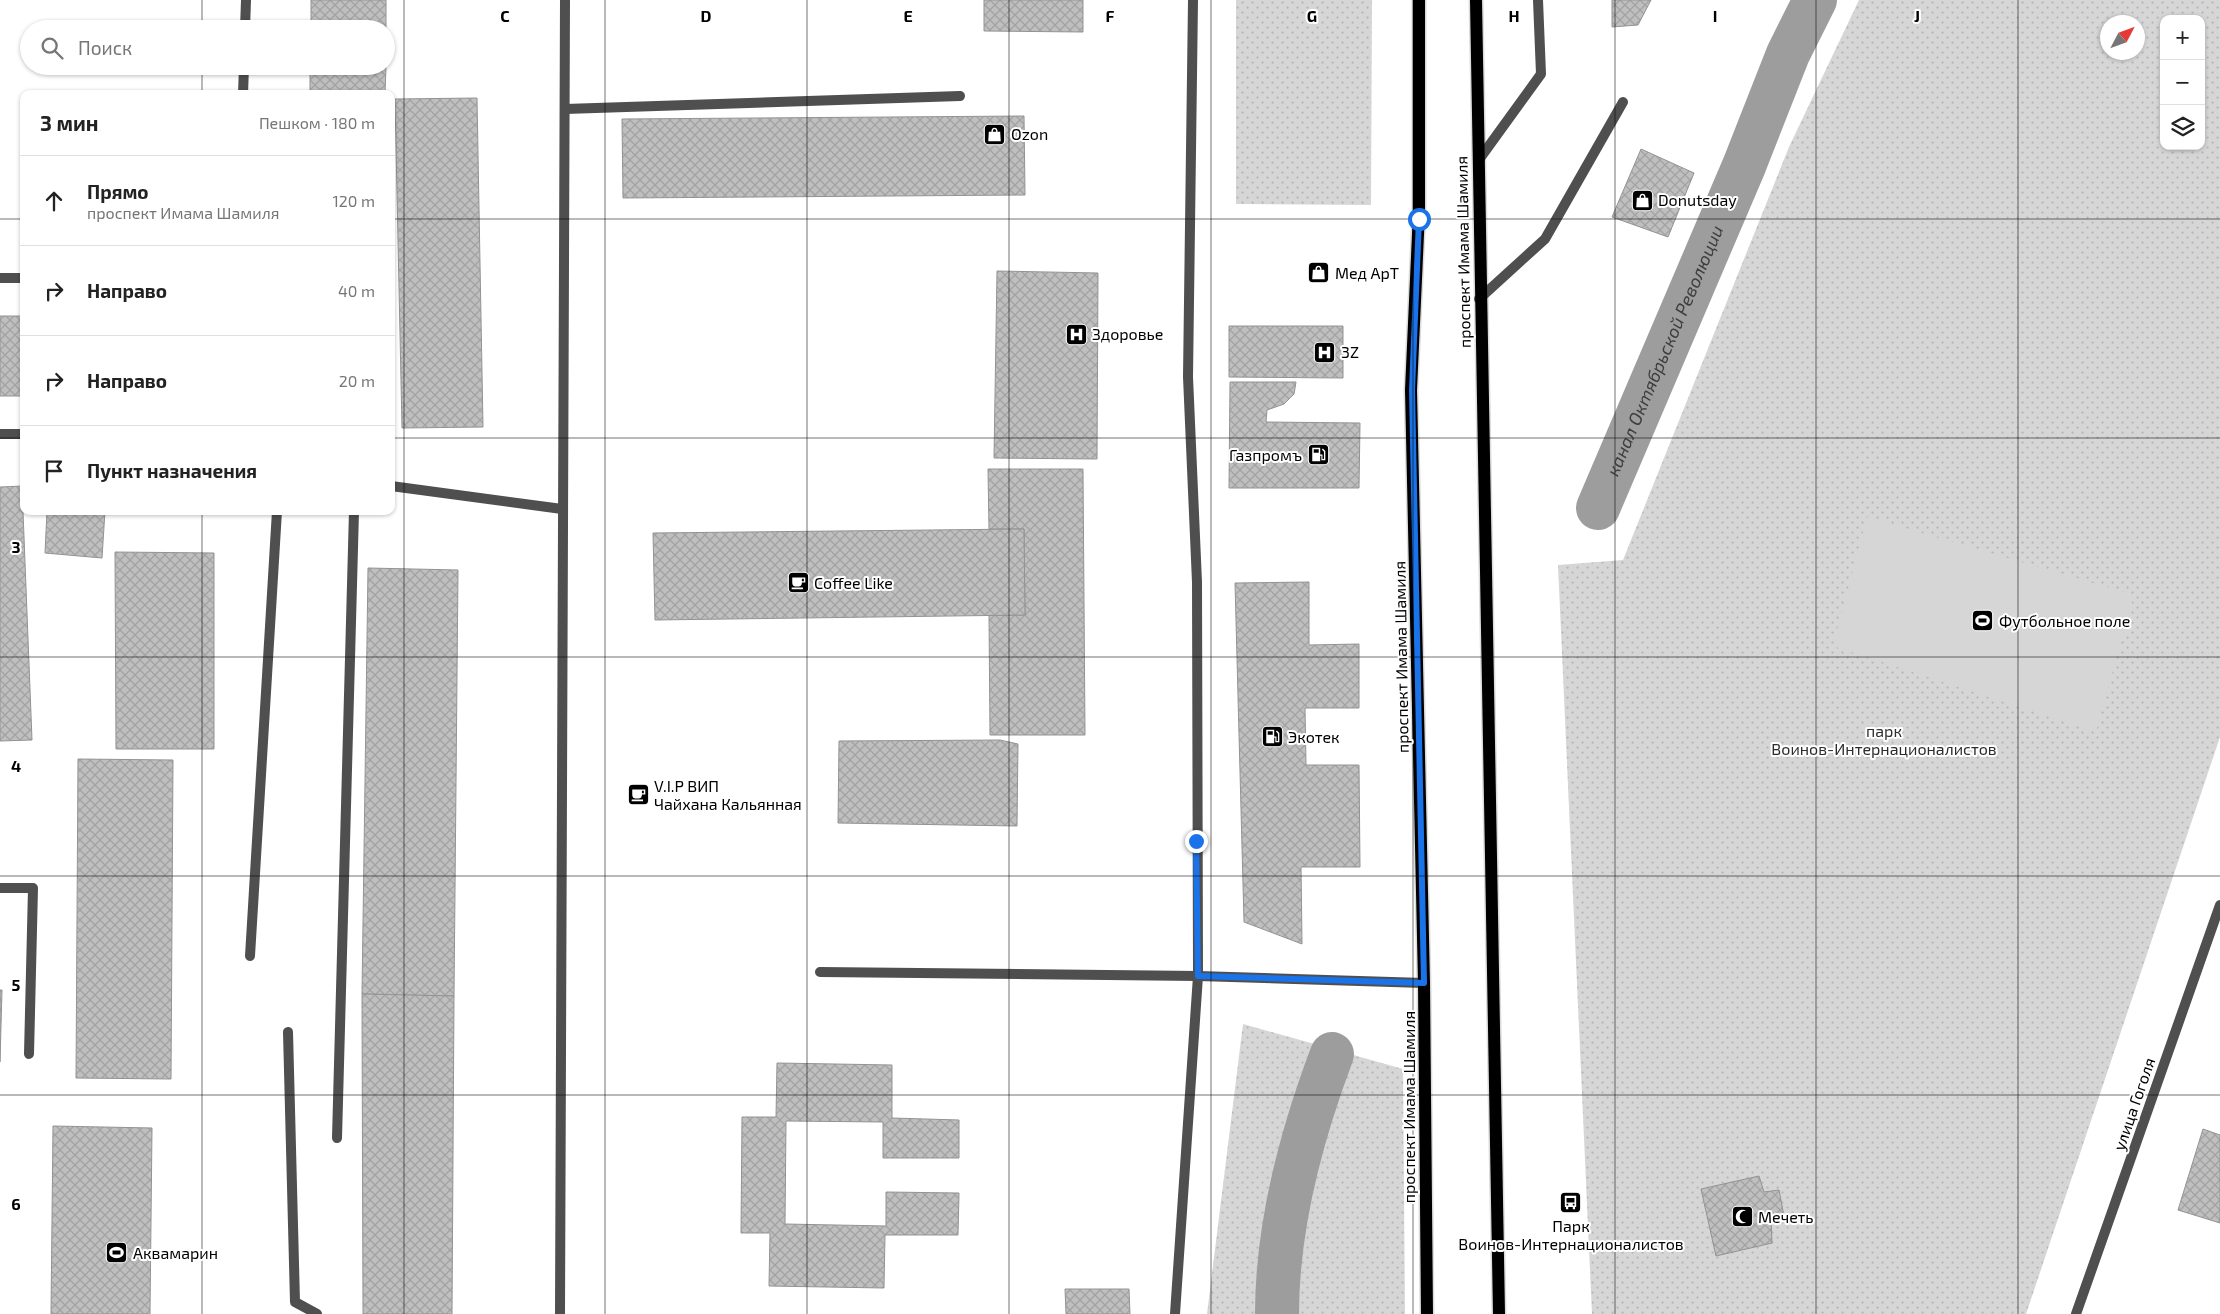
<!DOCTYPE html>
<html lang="ru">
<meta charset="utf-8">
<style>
body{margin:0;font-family:"Exo 2",sans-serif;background:#f2f2f2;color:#222}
.controls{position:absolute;right:15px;top:15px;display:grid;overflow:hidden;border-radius:10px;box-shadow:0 1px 4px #0004}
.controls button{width:45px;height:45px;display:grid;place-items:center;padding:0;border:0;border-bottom:1px solid #e0e0e0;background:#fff;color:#222;font:25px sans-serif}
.compass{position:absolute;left:2100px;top:15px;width:45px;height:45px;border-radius:50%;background:#fff;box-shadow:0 1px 4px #0004;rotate:49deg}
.stop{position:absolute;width:15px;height:15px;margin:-11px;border:4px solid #1a73e8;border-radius:50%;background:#fff}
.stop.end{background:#1a73e8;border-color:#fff;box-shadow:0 1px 5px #0008}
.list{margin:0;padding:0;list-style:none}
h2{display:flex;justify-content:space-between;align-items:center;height:65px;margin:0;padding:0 20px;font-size:21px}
h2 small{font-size:16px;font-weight:400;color:#767676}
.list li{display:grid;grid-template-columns:32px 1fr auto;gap:15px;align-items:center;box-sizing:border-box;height:90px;padding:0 20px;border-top:1px solid #e0e0e0}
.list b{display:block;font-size:19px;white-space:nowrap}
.list p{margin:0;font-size:16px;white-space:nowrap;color:#767676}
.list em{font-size:16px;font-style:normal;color:#767676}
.icon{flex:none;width:28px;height:28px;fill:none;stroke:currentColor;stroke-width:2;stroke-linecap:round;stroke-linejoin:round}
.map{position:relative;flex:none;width:2220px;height:1314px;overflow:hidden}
.search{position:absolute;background:#fff;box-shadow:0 1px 4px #0004;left:20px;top:20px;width:375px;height:55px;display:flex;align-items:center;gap:12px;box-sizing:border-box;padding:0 18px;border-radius:28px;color:#767676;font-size:19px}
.panel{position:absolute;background:#fff;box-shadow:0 1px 4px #0004;left:20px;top:90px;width:375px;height:425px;border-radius:10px}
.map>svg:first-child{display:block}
</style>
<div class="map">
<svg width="2220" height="1314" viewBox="0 0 2220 1314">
<defs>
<pattern id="grass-dots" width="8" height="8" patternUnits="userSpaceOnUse" patternTransform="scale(1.25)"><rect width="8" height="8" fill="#d6d6d6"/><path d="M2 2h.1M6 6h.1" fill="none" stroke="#b6b6b6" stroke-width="1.8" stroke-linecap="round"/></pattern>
<pattern id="building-cross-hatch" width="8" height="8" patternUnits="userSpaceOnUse" patternTransform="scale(1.25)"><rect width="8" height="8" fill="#bfbfbf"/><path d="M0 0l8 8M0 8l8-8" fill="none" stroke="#a2a2a2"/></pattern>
</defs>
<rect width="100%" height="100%" fill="#fff"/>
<g fill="url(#grass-dots)" fill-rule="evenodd">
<polygon points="1236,0 1372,0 1371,205 1236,204"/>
<path d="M1859 0H2220V737L2026 1314H1592L1558 565 1623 560 1789 147ZM2164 19H2201V146H2164ZM2108 22H2138V52H2108Z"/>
<polygon points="1243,1024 1403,1069 1405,1314 1207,1314"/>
</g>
<polygon fill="#d6d6d6" points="1867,517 2134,595 2096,732 1833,646"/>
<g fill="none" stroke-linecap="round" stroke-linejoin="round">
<g stroke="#9d9d9d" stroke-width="44">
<path id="s1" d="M1598 508 1744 166 1788 54 1815 0"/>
<path d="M1277 1314C1277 1225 1301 1136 1332 1054"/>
</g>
</g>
<g fill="url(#building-cross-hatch)" stroke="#939393">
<rect x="311" y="0" width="75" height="29"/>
<polygon points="984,0 1083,0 1083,32 984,31"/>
<polygon points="1612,0 1651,0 1638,25 1612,27"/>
<polygon points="310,66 386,66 385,94 310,94"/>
<polygon points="477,98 483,427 402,428 395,99"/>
<polygon points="1024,116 1025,195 623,198 622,119"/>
<polygon points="1641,149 1694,173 1668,237 1612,217"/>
<polygon points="997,271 1098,273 1097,459 994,458"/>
<rect x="0" y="316" width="21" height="80"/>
<polygon points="1229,326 1343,326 1343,378 1229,377"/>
<polygon points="1230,382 1296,382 1294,394 1284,404 1267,410 1266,422 1360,423 1359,488 1229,488"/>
<polygon points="988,469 1083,469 1085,735 990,735 989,615 1025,615 1024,529 989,529"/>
<polygon points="22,486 32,740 0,741 0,487"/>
<polygon points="47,511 105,511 102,558 45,553"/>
<polygon points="1024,529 1025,615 655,620 653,533"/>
<polygon points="115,552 214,553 214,749 116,749"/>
<polygon points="368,568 458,570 454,996 362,994"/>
<polygon points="1309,582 1309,645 1359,644 1359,708 1305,708 1306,765 1359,765 1360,867 1301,867 1302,944 1244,922 1235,583"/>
<polygon points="1000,740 1018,744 1017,826 838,823 839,741"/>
<polygon points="78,759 173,760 171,1079 76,1078"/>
<polygon points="0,990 2,990 0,1062"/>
<polygon points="362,994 454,996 452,1314 363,1314"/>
<polygon points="777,1063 892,1065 892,1118 959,1120 959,1158 883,1158 883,1122 786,1121 785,1224 886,1226 886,1192 959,1193 958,1235 885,1235 884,1288 769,1286 770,1233 741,1233 742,1117 776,1117"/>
<polygon points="53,1126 152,1128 150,1314 51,1314"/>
<polygon points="2203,1129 2220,1135 2220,1223 2178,1210"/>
<polygon points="1759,1176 1764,1192 1779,1190 1784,1216 1771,1217 1772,1243 1716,1256 1701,1189"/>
<polygon points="1065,1289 1129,1289 1130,1314 1066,1314"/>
</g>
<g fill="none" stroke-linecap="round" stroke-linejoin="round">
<defs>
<g id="primary">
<polyline points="1419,0 1419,212 1411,390 1424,983 1427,1314"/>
<polyline points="1476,0 1499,1314"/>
</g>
</defs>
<use href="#primary" stroke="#dbdbdb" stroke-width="15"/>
<g stroke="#4f4f4f" stroke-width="10">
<polyline points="245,29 246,0"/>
<polyline points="243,94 244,66"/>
<polyline points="565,109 960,96"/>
<polyline points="1478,161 1541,74 1538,0"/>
<polyline points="0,278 24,278"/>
<polyline points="1479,299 1545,239 1623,102"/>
<polyline points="0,434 24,434"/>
<polyline points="391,486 562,509"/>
<polyline points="0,888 33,888 29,1054"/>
<polyline points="250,956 277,511"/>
<polyline points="820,972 1198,976 1424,983"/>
<polyline points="288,1032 295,1302 317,1314"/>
<polyline points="337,1138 354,511"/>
</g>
<g stroke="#4f4f4f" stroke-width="10">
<polyline points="560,1314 565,0"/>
<polyline points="1175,1314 1198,976 1197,582 1188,377 1193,0"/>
<polyline points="2076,1314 2220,905"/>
</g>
<use href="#primary" stroke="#000" stroke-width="12"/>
</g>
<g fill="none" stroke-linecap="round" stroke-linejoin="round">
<polyline stroke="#1a73e8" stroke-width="6" points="1196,841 1198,976 1424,983 1412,390 1419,219"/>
</g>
<path fill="none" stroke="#000" stroke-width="1" stroke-opacity="0.55" d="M202 0V29M404 0V1314M605 0V1314M807 0V1314M1009 0V1314M1211 0V1314M1413 0V1314M1615 0V1314M1816 0V1314M2018 0V1314M202 66V94M0 219H24M391 219H2220M0 438H24M391 438H2220M202 511V1314M0 657H2220M0 876H2220M0 1095H2220"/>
<defs>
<symbol id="shop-square" viewBox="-11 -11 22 22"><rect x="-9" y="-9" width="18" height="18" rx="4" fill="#000" stroke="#fff"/><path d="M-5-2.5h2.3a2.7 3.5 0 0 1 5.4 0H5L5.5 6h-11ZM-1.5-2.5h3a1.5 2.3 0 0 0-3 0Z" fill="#fff"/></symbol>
<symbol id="hospital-square" viewBox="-11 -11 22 22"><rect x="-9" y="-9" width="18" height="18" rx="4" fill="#000" stroke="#fff"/><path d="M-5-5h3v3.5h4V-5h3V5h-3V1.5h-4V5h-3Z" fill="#fff"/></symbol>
<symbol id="fuel-square" viewBox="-11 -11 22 22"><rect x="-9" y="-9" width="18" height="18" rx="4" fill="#000" stroke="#fff"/><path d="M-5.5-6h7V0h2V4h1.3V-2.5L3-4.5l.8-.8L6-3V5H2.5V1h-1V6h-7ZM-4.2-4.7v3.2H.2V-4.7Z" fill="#fff"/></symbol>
<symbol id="cafe-square" viewBox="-11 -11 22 22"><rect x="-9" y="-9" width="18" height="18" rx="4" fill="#000" stroke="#fff"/><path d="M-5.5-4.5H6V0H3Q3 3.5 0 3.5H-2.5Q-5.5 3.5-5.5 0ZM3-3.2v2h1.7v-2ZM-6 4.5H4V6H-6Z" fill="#fff"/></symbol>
<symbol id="stadium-square" viewBox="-11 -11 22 22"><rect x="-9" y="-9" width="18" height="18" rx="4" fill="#000" stroke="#fff"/><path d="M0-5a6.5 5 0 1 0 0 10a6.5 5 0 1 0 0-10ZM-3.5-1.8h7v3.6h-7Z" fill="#fff"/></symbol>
<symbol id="bus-square" viewBox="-11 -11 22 22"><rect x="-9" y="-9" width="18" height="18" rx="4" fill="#000" stroke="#fff"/><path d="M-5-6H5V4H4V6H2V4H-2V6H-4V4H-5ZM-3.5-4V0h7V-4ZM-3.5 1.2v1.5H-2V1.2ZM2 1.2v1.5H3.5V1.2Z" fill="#fff"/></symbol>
<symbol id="mosque-square" viewBox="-11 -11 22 22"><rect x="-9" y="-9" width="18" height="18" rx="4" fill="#000" stroke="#fff"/><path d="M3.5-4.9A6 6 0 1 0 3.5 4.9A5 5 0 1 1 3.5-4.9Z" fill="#fff"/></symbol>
</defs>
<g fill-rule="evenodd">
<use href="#shop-square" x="982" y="122" width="25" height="25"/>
<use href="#shop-square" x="1630" y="188" width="25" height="25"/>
<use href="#shop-square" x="1306" y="260" width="25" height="25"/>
<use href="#hospital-square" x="1064" y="322" width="25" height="25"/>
<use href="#hospital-square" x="1312" y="340" width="25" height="25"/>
<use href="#fuel-square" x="1306" y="442" width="25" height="25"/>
<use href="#cafe-square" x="786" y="570" width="25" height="25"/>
<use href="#stadium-square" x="1970" y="608" width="25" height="25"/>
<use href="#fuel-square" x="1260" y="724" width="25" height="25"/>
<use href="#cafe-square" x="626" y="782" width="25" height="25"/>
<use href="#bus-square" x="1558" y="1190" width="25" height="25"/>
<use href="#mosque-square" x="1730" y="1204" width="25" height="25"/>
<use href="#stadium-square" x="104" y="1240" width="25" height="25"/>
</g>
<g text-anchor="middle" stroke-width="4" stroke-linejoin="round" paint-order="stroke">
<g font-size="16" fill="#000" stroke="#fff" text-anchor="start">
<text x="1011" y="140">Ozon</text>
<text x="1658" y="206">Donutsday</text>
<text x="1335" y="279">Мед АрТ</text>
<text x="1092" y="340">Здоровье</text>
<text x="1341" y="358">3Z</text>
<text x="1302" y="461" text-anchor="end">Газпромъ</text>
<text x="814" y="589">Coffee Like</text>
<text x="1999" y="627">Футбольное поле</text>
<text x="1288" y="743">Экотек</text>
<text x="654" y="792">V.I.P ВИП<tspan x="654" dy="18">Чайхана Кальянная</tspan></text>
<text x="1758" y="1223">Мечеть</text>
<text x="1571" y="1232" text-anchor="middle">Парк<tspan x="1571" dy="18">Воинов-Интернационалистов</tspan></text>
<text x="133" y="1259">Аквамарин</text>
</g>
<g font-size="16" fill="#000" stroke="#fff">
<text transform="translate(1463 252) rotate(-91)" y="6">проспект Имама Шамиля</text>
<text transform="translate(1401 657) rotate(-91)" y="6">проспект Имама Шамиля</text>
<text transform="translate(2134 1104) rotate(-71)" y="6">улица Гоголя</text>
<text transform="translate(1409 1107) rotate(-90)" y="6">проспект Имама Шамиля</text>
</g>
<g font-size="16" fill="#2d2d2d" stroke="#fff">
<text x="1884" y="737">парк<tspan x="1884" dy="18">Воинов-Интернационалистов</tspan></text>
</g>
<g font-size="18" font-style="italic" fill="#3e3e3e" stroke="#fff">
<text dy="6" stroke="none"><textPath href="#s1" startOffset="171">канал Октябрьской Революции</textPath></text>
</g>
</g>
<g font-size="16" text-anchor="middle" font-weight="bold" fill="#000" stroke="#fff" stroke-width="4" stroke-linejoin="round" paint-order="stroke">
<text x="505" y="22">C</text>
<text x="706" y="22">D</text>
<text x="908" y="22">E</text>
<text x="1110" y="22">F</text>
<text x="1312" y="22">G</text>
<text x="1514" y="22">H</text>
<text x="1715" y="22">I</text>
<text x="1917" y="22">J</text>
<text x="16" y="553">3</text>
<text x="16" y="772">4</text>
<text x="16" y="991">5</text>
<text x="16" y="1210">6</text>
</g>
</svg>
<div class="controls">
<button>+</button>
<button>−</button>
<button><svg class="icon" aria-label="layers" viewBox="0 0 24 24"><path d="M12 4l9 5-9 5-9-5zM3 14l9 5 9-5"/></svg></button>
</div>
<svg class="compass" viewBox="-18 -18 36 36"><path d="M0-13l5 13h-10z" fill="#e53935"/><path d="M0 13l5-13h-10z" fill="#767676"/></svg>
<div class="stop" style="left:1419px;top:219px"></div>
<div class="stop end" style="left:1196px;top:841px"></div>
<div class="search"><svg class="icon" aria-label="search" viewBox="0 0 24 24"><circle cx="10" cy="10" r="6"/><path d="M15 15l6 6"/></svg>Поиск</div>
<section class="panel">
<h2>3 мин<small>Пешком · 180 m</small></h2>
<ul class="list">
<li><svg class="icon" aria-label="ahead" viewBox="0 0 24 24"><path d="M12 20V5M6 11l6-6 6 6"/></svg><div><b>Прямо</b><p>проспект Имама Шамиля</p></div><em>120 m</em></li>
<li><svg class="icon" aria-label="right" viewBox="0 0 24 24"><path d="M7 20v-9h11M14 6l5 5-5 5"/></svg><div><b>Направо</b></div><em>40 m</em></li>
<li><svg class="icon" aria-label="right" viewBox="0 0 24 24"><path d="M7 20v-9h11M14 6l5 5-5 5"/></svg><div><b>Направо</b></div><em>20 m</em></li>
<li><svg class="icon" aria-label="arrive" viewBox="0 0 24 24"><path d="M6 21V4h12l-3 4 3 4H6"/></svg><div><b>Пункт назначения</b></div></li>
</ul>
</section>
</div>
